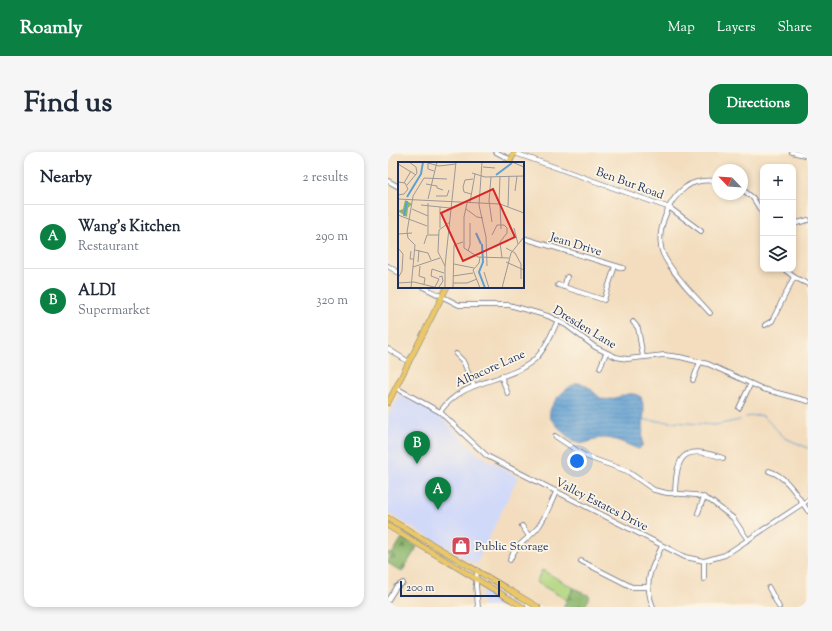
<!DOCTYPE html>
<meta charset="utf-8">
<style>
body{margin:0;font-family:"Sorts Mill Goudy",serif;background:#f6f6f7;color:#1f2937}
.controls{position:absolute;right:12px;top:12px;display:grid;overflow:hidden;border-radius:8px;box-shadow:0 2px 6px #0003}
.controls button{width:36px;height:36px;display:grid;place-items:center;padding:0;border:0;border-bottom:1px solid #e0e1e3;background:#fff;color:#1f2937;font:20px sans-serif}
.compass{position:absolute;left:324px;top:12px;width:36px;height:36px;border-radius:50%;background:#fff;box-shadow:0 2px 6px #0003;rotate:295deg}
.scale{position:absolute;left:12px;bottom:10px;width:100px;box-sizing:border-box;padding-left:4px;border:2px solid #1b2f5e;border-top:0;font-size:11px;line-height:14px;white-space:nowrap;color:#1b2f5e;-webkit-text-stroke:3px #fcf5e5;paint-order:stroke}
.you{position:absolute;left:189px;top:309px;width:14px;height:14px;margin:-10px;border:3px solid #fff;border-radius:50%;background:#1a73e8;box-shadow:0 0 0 6px #1a73e833}
.badge{display:grid;place-items:center;width:26px;height:26px;border-radius:50%;background:#0b8043;color:#fff;font-size:13px;font-weight:700}
.pin{position:absolute;translate:-50% -33px;filter:drop-shadow(0 1px 2px #0008)}
.pin::after{content:'';position:absolute;top:21px;width:14px;height:12px;background:inherit;clip-path:polygon(0 0,100% 0,50% 100%)}
.list{margin:0;padding:0;list-style:none}
h2{display:flex;justify-content:space-between;align-items:center;height:52px;margin:0;padding:0 16px;font-size:17px}
h2 small{font-size:13px;font-weight:400;color:#747a83}
.list li{display:grid;grid-template-columns:26px 1fr auto;gap:12px;align-items:center;box-sizing:border-box;height:64px;padding:0 16px;border-top:1px solid #e0e1e3}
.list b{display:block;font-size:15px;white-space:nowrap}
.list p{margin:0;font-size:13px;white-space:nowrap;color:#747a83}
.list em{font-size:13px;font-style:normal;color:#747a83}
.icon{flex:none;width:22px;height:22px;fill:none;stroke:currentColor;stroke-width:2;stroke-linecap:round;stroke-linejoin:round}
.map{position:relative;flex:none;width:420px;height:455px;overflow:hidden;border-radius:12px}
header{display:flex;align-items:center;gap:24px;box-sizing:border-box;height:56px;padding:0 20px;background:#0b8043;color:#fff}
header strong{font-size:19px}
nav{display:flex;gap:22px;margin-inline-start:auto;font-size:14px}
.intro{display:flex;align-items:center;justify-content:space-between;box-sizing:border-box;height:96px;padding:0 24px}
h1{margin:0;font-size:28px}
.button{padding:10px 18px;border-radius:12px;background:#0b8043;color:#fff;font-size:14px;font-weight:700}
main{display:flex;gap:24px;padding:0 24px}
aside{flex:1;background:#fff;border-radius:12px;box-shadow:0 2px 6px #0003}
.map>svg:first-child{display:block}
</style>
<header>
<strong>Roamly</strong>
<nav><a>Map</a><a>Layers</a><a>Share</a></nav>
</header>
<div class="intro"><h1>Find us</h1><a class="button">Directions</a></div>
<main>
<aside>
<h2>Nearby<small>2 results</small></h2>
<ul class="list">
<li><span class="badge">A</span><div><b>Wang's Kitchen</b><p>Restaurant</p></div><em>290 m</em></li>
<li><span class="badge">B</span><div><b>ALDI</b><p>Supermarket</p></div><em>320 m</em></li>
</ul>
</aside>
<div class="map">
<svg width="420" height="455" viewBox="0 0 420 455">
<defs>
<pattern id="forest-firs" width="22" height="20" patternUnits="userSpaceOnUse"><rect width="22" height="20" fill="#8bb66c"/><path d="M5 1l3.5 6h-7zM16 11l3.5 6h-7z" fill="#71945c"/></pattern>
<pattern id="water-rules" width="6" height="5" patternUnits="userSpaceOnUse"><rect width="6" height="5" fill="#609fd2"/><path d="M0 2.5h6" fill="none" stroke="#4e82ae"/></pattern>
</defs>
<rect width="100%" height="100%" fill="#fcf5e5"/>
<filter id="ink" filterUnits="userSpaceOnUse"><feTurbulence type="fractalNoise" baseFrequency=".025" numOctaves="2"/><feDisplacementMap in="SourceGraphic" scale="8" xChannelSelector="R" yChannelSelector="G"/><feConvolveMatrix kernelMatrix="1 2 1 2 8 2 1 2 1" color-interpolation-filters="sRGB"/></filter>
<filter id="wash" filterUnits="userSpaceOnUse"><feTurbulence type="fractalNoise" baseFrequency=".012" numOctaves="4" result="noise"/><feDisplacementMap in="SourceGraphic" scale="16" xChannelSelector="R" yChannelSelector="G"/><feGaussianBlur stdDeviation="0.9" result="paint"/><feColorMatrix in="noise" values="0 0 0 0 0 0 0 0 0 0 0 0 0 0 0 0 0 1.4 0 .05"/><feComposite in="paint" operator="in"/></filter>
<g filter="url(#wash)">
<rect width="100%" height="100%" fill="#f3ddbe"/>
<g fill="#d1d9f9">
<polygon points="12,243 51,263 90,302 130,325 88,413 0,361 0,263"/>
<polygon points="99,437 129,455 94,455 93,443"/>
</g>
<g fill="#afd47d" stroke="#65826e">
<polygon points="2,371 68,409 28,388"/>
<polygon points="154,418 186,436 179,448 148,430"/>
</g>
<g fill="url(#forest-firs)" stroke="#537265">
<polygon points="14,386 29,395 14,420 0,411 0,400 4,402"/>
<polygon points="186,436 202,444 197,455 175,455"/>
</g>
<path fill="url(#water-rules)" stroke="#3e6798" d="M190 231C202 233 205 241 214 247 229 250 239 236 253 245L256 257 254 294 251 297C238 293 228 285 213 286 205 286 196 294 189 291 178 286 170 274 162 266 159 252 178 235 190 231Z"/>
<g fill="none" stroke-linecap="round" stroke-linejoin="round">
<g stroke="#609fd2" stroke-width="1">
<polyline points="358,265 371,263 375,264 397,286 420,296"/>
<polyline points="256,268 327,273 352,268"/>
</g>
</g>
</g>
<g filter="url(#ink)">
<g fill="none" stroke-linecap="round" stroke-linejoin="round">
<defs>
<g id="minor">
<polyline points="108,0 123,8"/>
<polyline points="404,0 420,4"/>
<polyline points="127,1 282,56 313,79"/>
<polyline points="0,29 11,35"/>
<polyline points="354,37 365,46 375,62"/>
<polyline points="405,72 420,68"/>
<polyline points="135,86 235,116"/>
<polyline points="0,114 11,121"/>
<polyline points="396,117 406,125 420,132"/>
<polyline points="170,133 216,148 227,114"/>
<polyline points="35,135 71,153 121,153 160,164 178,173 207,195 228,205 239,207 276,203 292,205 320,212 375,237 420,249"/>
<polyline points="176,135 179,125"/>
<path d="M322 161C307 144 288 126 277 106 265 85 279 48 298 35 307 28 319 28 330 29"/>
<polyline points="245,170 250,176 255,205"/>
<polyline points="377,173 384,169 406,125"/>
<polyline points="0,197 21,210"/>
<polyline points="68,202 75,209 86,234"/>
<polyline points="212,216 218,201"/>
<polyline points="113,224 120,242"/>
<polyline points="305,228 312,210"/>
<polyline points="8,236 52,260 99,304 144,327 297,405 316,409 337,403 420,348"/>
<polyline points="351,256 362,233"/>
<path d="M52 260C75 226 117 232 146 208 157 198 164 181 170 168"/>
<polyline points="167,284 197,304 239,319 266,338 279,341 308,343 323,349 345,366 360,388"/>
<path d="M381 319C399 324 410 345 420 359"/>
<path d="M287 342C288 303 295 292 335 306"/>
<polyline points="310,361 316,345"/>
<polyline points="134,374 141,384"/>
<path d="M122 408C127 392 142 387 151 374 158 364 163 351 168 340"/>
<polyline points="193,409 244,435 260,435"/>
<polyline points="316,409 316,427"/>
<polyline points="89,418 88,433 90,455"/>
<polyline points="381,436 391,455"/>
<polyline points="0,448 8,435 15,431"/>
<path d="M265 455C255 429 263 417 274 394"/>
</g>
<g id="major">
<polyline points="121,11 127,0"/>
<polyline points="0,251 59,135"/>
<polyline points="0,366 150,455"/>
<polyline points="0,374 135,455"/>
</g>
</defs>
<use href="#minor" stroke="#676c80" stroke-width="5.5"/>
<use href="#major" stroke="#676c80" stroke-width="6"/>
<use href="#minor" stroke="#fff" stroke-width="4"/>
<use href="#major" stroke="#eac769" stroke-width="5"/>
</g>
</g>
<defs>
<symbol id="shop-square" viewBox="-11 -11 22 22"><rect x="-9" y="-9" width="18" height="18" rx="4" fill="#d1495b" stroke="#fcf5e5"/><path d="M-5-2.5h2.3a2.7 3.5 0 0 1 5.4 0H5L5.5 6h-11ZM-1.5-2.5h3a1.5 2.3 0 0 0-3 0Z" fill="#fff"/></symbol>
</defs>
<g fill-rule="evenodd">
<use href="#shop-square" x="62" y="383" width="22" height="22"/>
</g>
<g text-anchor="middle" stroke-width="3.5" stroke-linejoin="round" paint-order="stroke">
<g font-size="12" fill="#1b2f5e" stroke="#fcf5e5">
<text transform="translate(242 31) rotate(20)" y="4">Ben Bur Road</text>
<text transform="translate(188 92) rotate(17)" y="4">Jean Drive</text>
<text transform="translate(197 175) rotate(31)" y="4">Dresden Lane</text>
<text transform="translate(102 216) rotate(-24)" y="4">Albacore Lane</text>
<text transform="translate(214 352) rotate(27)" y="4">Valley Estates Drive</text>
</g>
<g font-size="12" fill="#1b2f5e" stroke="#fcf5e5" text-anchor="start">
<text x="87" y="398">Public Storage</text>
</g>
</g>
<g transform="translate(10 10)">
<rect width="126" height="126" fill="#f3ddbe"/>
<path d="M7 38 14 42 10 46 9 55 0 49 5 47Z" fill="#8bb66c"/>
<path fill="none" stroke="#609fd2" stroke-width="2" d="M98 13 114 1M9 35 23 12 25 0M6 54 9 39M78 71 83 82M84 82 85 100 81 110 87 126"/>
<path fill="none" stroke="#9d9798" stroke-width="1" d="M84 0 81 43 88 75 89 104M114 0 126 5M0 2 18 13M85 5 97 6M36 9 30 7V1L41 4 58 2M74 11 87 15 126 14M93 15 91 39 94 60M0 20 7 21 10 27 6 32 0 33M6 21 13 9M28 22 39 24V26L45 28M9 23 19 11 18 5 11 0M117 29 119 14M73 32 66 30 65 25 67 18 75 17M38 34H49L51 28M0 37 102 42 126 51M30 37 39 0M72 40 77 12M30 41V72M69 41 66 55V86L80 95 111 96M101 42 102 14M102 42 103 67M23 43 52 46M110 45 111 14M14 47 30 54M68 47 79 55 85 56M0 53 29 64M42 66V45M116 66 120 82M0 72 14 71M94 73 99 63H106L109 66V71L102 80 104 96M26 82 29 73H41M0 86 5 92 4 109 0 116M108 86 117 91 123 102V117M17 88 30 91 33 98M13 89 12 97H16M70 89 72 83V61M82 95 81 101 75 108 82 126M20 100 21 88M108 100 126 108M56 102 76 106M22 104 21 114 27 116 26 122M47 104 40 90 41 68 52 60M15 105 42 96M86 110 91 126M55 114 75 111M41 115 44 114 45 119 41 125M0 121 16 120 40 126M55 121H69L79 117M37 125 41 117 33 114 34 107 46 111M13 126 17 83 10 76 9 70 15 34 26 16 49 17M47 126V104L58 0M55 126 56 83 65 80M104 126 113 91 126 75"/>
<path fill="#d62828" fill-opacity="0.15" stroke="#d62828" stroke-width="2" d="M95 27 117 75 65 99 43 51Z"/>
<rect width="126" height="126" fill="none" stroke="#1b2f5e" stroke-width="2"/>
</g>
</svg>
<div class="controls">
<button>+</button>
<button>−</button>
<button><svg class="icon" aria-label="layers" viewBox="0 0 24 24"><path d="M12 4l9 5-9 5-9-5zM3 14l9 5 9-5"/></svg></button>
</div>
<svg class="compass" viewBox="-18 -18 36 36"><path d="M0-13l5 13h-10z" fill="#e53935"/><path d="M0 13l5-13h-10z" fill="#747a83"/></svg>
<div class="scale">200 m</div>
<div class="you"></div>
<div class="pin badge" style="left:50px;top:358px">A</div>
<div class="pin badge" style="left:29px;top:312px">B</div>
</div>
</main>
